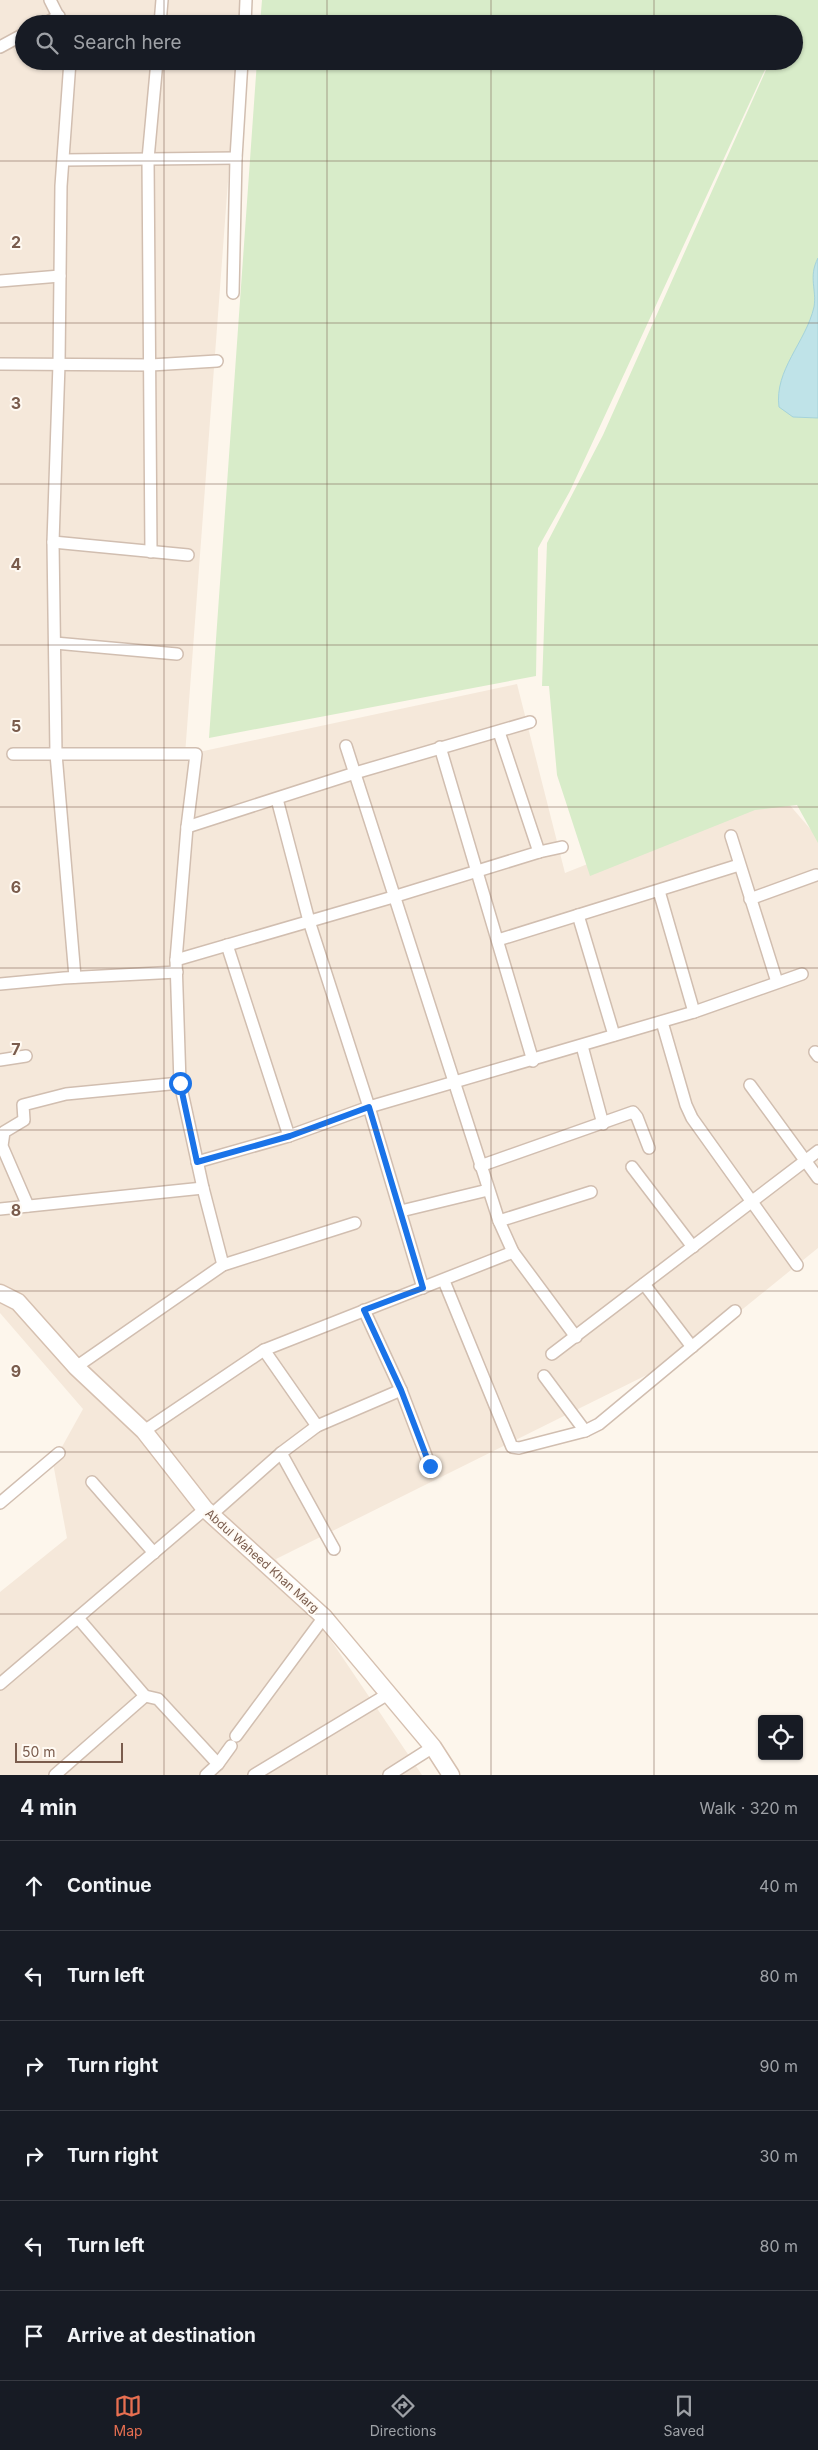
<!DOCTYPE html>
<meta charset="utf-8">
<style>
body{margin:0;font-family:Inter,sans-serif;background:#242831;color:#f1f3f6}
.controls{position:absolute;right:15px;bottom:15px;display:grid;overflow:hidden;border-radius:5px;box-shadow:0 1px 4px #0004}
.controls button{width:45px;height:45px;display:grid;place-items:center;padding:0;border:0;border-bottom:1px solid #363941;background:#171b24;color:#f1f3f6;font:25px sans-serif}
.scale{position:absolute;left:15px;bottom:12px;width:108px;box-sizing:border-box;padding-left:5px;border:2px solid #7a5c4d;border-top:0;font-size:14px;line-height:18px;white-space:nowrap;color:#7a5c4d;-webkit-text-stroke:4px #fffaf3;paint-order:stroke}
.stop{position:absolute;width:15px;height:15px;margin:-11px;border:4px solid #1a73e8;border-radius:50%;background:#fff}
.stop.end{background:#1a73e8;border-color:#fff;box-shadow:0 1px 5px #0008}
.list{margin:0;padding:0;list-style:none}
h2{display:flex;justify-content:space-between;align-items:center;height:65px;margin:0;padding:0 20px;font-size:21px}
h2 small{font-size:16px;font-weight:400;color:#9ea1a6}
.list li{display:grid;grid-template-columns:32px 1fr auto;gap:15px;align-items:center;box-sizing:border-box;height:90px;padding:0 20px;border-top:1px solid #363941}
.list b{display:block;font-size:19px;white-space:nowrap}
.list em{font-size:16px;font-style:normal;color:#9ea1a6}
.icon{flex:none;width:28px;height:28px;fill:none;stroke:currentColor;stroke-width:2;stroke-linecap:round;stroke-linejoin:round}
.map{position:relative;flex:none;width:818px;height:1775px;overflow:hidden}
.search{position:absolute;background:#171b24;box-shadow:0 1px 4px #0004;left:15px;right:15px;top:15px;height:55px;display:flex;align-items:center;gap:12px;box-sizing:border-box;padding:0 18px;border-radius:28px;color:#9ea1a6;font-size:19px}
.sheet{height:605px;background:#171b24}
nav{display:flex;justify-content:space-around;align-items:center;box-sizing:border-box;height:70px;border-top:1px solid #363941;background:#171b24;font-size:14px;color:#9ea1a6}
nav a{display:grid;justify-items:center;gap:2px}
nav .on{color:#e76f51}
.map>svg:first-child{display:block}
</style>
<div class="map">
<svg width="818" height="1775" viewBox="0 0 818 1775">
<rect width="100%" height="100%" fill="#fdf6ec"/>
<polygon fill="#f5e8da" points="0,0 242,0 240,24 24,24 24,61 237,61 185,755 517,684 565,873 776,789 818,838 818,1248 685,1356 276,1559 422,1775 0,1775 0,1592 67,1538 53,1463 83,1409 0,1313"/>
<g fill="#d8ecc9">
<polygon points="262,0 818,0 818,843 797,805 755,810 590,876 557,775 549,686 542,686 547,543 603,435 770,61 794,61 794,24 260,24"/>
<polygon points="257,61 769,61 570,491 538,548 536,676 209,738"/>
</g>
<path fill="#bfe3e8" stroke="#a5d3da" d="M818 258V418L793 417 779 407C774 370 806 342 814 307 817 290 808 277 818 258Z"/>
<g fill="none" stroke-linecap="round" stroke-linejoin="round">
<defs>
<g id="street">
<polyline points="50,0 62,24"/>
<polyline points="44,24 59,16"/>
<polyline points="160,24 162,0"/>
<polyline points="245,24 246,0"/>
<polyline points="0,47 24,34"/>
<polyline points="70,61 61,186 59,364 53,542 56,754 75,977"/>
<polyline points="64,160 236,158"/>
<polyline points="0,281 60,276"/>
<polyline points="233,293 236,158 242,61"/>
<polyline points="0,364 151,365 217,361"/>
<polyline points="53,542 188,555"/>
<polyline points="151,552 148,159 157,61"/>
<polyline points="55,643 177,654"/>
<polyline points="499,732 539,852"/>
<polyline points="346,746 499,1221 513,1252 576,1337"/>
<polyline points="440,747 533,1061"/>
<polyline points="13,754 196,754 187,827 176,960 180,1083 203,1188 223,1265"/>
<polyline points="277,799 309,921 369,1107 423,1288"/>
<polyline points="187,827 355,773 530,722"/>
<polyline points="731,836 777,982"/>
<polyline points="659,891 694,1012"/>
<polyline points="750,899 816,875"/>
<polyline points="578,915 614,1035"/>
<polyline points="498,940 739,865"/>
<polyline points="227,945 289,1136"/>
<polyline points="176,960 393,897 539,852 562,847"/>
<polyline points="0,984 64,978 177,972"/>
<polyline points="662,1022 686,1105 692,1118 797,1265"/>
<polyline points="582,1046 603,1124"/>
<polyline points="815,1052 818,1056"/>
<polyline points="0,1060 26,1056"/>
<polyline points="750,1085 818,1178"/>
<polyline points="197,1162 289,1136 369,1107 694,1012 802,974"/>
<polyline points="480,1166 633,1112 637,1117 649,1148"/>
<polyline points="632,1167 693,1247"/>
<polyline points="28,1206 2,1146 4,1132 24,1120 23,1105 66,1094 180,1083"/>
<polyline points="0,1209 203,1188"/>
<polyline points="401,1211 488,1190"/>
<polyline points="499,1221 591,1192"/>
<polyline points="444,1281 512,1447 519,1448 585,1431 599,1424 735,1311"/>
<polyline points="644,1284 692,1347"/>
<polyline points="364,1310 401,1390 430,1466"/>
<polyline points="264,1350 317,1426"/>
<polyline points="552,1354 818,1151"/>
<polyline points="76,1367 223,1265 355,1223"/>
<polyline points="544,1376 585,1431"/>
<polyline points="144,1431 264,1350 513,1252"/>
<polyline points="281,1453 334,1549"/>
<polyline points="92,1482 154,1553"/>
<polyline points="0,1503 59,1453"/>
<polyline points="211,1515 281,1453 317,1426 401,1390"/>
<polyline points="78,1618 145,1696 158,1699 218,1764"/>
<polyline points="0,1684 205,1509"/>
<polyline points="236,1736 324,1617"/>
<polyline points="55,1775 145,1696"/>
<polyline points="206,1775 218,1764 231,1746"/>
<polyline points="254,1775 388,1694"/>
<polyline points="389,1775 433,1747"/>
</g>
<polyline id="secondary" points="0,1293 18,1302 76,1367 144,1431 205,1509 324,1617 433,1747 451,1775"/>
</defs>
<use href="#street" stroke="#d1beb0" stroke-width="14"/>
<use href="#secondary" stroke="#d6c0b0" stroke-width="19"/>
<use href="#street" stroke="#fff" stroke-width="11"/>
<use href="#secondary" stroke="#fff" stroke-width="16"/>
</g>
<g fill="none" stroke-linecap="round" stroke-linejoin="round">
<polyline stroke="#1a73e8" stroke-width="6" points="180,1083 197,1162 290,1136 369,1107 423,1288 364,1310 401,1390 430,1466"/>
</g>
<path fill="none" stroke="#7a5c4d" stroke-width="1" stroke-opacity="0.55" d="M164 0V24M327 0V24M491 0V24M654 0V24M164 61V1775M327 61V1775M491 61V1775M654 61V1775M0 161H818M0 323H818M0 484H818M0 645H818M0 807H818M0 968H818M0 1130H818M0 1291H818M0 1452H818M0 1614H818"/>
<g text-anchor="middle" stroke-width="4" stroke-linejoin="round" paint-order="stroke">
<g font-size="12" fill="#7a5c4d" stroke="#fffaf3">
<text transform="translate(262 1561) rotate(42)" y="4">Abdul Waheed Khan Marg</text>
</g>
</g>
<g font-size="16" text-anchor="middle" font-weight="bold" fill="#7a5c4d" stroke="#fffaf3" stroke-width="4" stroke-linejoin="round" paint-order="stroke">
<text x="16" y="248">2</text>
<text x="16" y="409">3</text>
<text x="16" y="570">4</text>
<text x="16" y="732">5</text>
<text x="16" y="893">6</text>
<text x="16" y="1055">7</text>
<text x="16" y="1216">8</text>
<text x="16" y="1377">9</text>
</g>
</svg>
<div class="controls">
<button><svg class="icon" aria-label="locate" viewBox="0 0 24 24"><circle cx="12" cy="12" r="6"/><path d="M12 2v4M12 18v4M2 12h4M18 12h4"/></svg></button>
</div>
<div class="scale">50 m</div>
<div class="stop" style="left:180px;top:1083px"></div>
<div class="stop end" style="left:430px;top:1466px"></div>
<div class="search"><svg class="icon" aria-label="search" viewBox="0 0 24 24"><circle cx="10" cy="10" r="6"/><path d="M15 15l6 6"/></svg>Search here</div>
</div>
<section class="sheet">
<h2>4 min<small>Walk · 320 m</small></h2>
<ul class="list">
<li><svg class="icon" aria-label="ahead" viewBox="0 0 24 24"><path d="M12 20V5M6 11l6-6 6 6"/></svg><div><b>Continue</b></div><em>40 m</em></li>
<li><svg class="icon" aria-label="left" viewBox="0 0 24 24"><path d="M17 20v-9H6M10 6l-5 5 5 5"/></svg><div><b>Turn left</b></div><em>80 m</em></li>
<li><svg class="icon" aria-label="right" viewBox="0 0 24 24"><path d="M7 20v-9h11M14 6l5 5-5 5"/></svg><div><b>Turn right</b></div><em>90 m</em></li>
<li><svg class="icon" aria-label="right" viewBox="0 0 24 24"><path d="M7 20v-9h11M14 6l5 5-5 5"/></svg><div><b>Turn right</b></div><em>30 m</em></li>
<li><svg class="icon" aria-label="left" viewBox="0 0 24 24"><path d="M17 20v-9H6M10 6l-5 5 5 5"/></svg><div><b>Turn left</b></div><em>80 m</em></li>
<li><svg class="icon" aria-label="arrive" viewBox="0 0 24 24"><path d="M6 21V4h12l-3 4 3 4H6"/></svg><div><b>Arrive at destination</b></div></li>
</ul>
</section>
<nav>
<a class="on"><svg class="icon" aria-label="map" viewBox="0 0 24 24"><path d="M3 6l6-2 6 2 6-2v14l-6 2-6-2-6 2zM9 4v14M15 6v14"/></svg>Map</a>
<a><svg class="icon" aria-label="directions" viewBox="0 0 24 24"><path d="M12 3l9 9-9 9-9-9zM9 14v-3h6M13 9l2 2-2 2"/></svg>Directions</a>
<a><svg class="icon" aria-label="saved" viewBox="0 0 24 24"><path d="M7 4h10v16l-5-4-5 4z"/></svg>Saved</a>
</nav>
